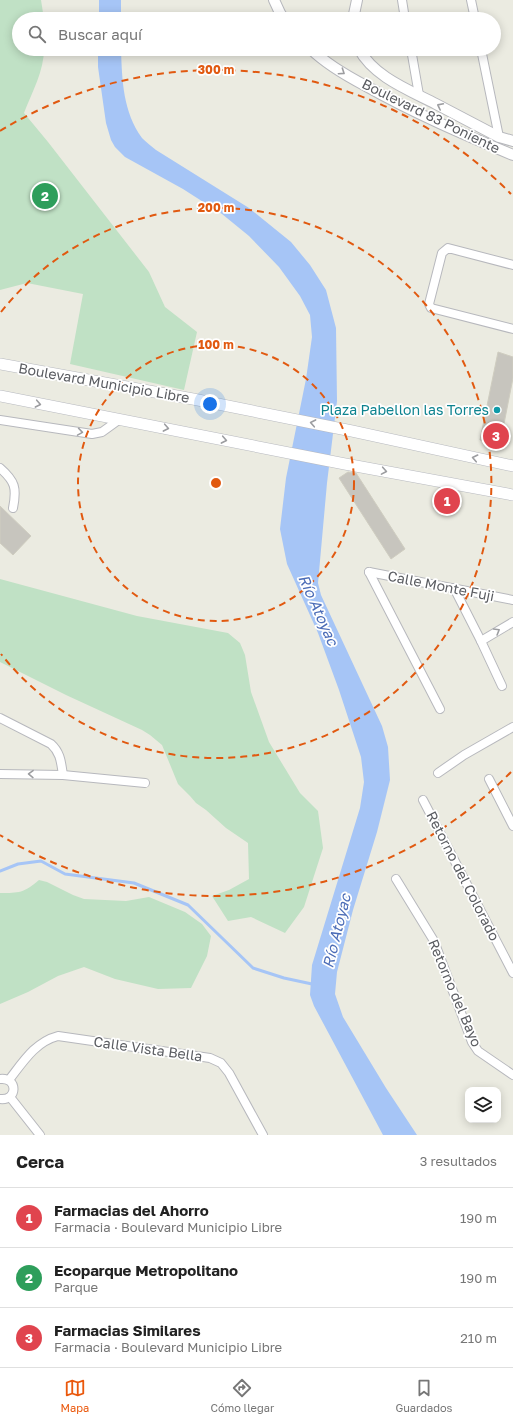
<!DOCTYPE html>
<html lang="es">
<meta charset="utf-8">
<style>
body{margin:0;font-family:"Golos Text",sans-serif;background:#f6f6f6;color:#222}
.controls{position:absolute;right:12px;bottom:12px;display:grid;overflow:hidden;border-radius:8px;box-shadow:0 2px 10px #0003}
.controls button{width:36px;height:36px;display:grid;place-items:center;padding:0;border:0;border-bottom:1px solid #e0e0e0;background:#fff;color:#222;font:20px sans-serif}
.you{position:absolute;left:210px;top:404px;width:14px;height:14px;margin:-10px;border:3px solid #fff;border-radius:50%;background:#1a73e8;box-shadow:0 0 0 6px #1a73e833}
.badge{display:grid;place-items:center;width:26px;height:26px;border-radius:50%;background:#ea580c;color:#fff;font-size:13px;font-weight:700}
.pin{position:absolute;translate:-50% -50%;border:2px solid #fff;box-shadow:0 1px 4px #0006}
.list{margin:0;padding:0;list-style:none}
h2{display:flex;justify-content:space-between;align-items:center;height:52px;margin:0;padding:0 16px;font-size:17px}
h2 small{font-size:13px;font-weight:400;color:#767676}
.list li{display:grid;grid-template-columns:26px 1fr auto;gap:12px;align-items:center;box-sizing:border-box;height:60px;padding:0 16px;border-top:1px solid #e0e0e0}
.list b{display:block;font-size:15px;white-space:nowrap}
.list p{margin:0;font-size:13px;white-space:nowrap;color:#767676}
.list em{font-size:13px;font-style:normal;color:#767676}
.icon{flex:none;width:22px;height:22px;fill:none;stroke:currentColor;stroke-width:2;stroke-linecap:round;stroke-linejoin:round}
.map{position:relative;flex:none;width:513px;height:1135px;overflow:hidden}
.search{position:absolute;background:#fff;box-shadow:0 2px 10px #0003;left:12px;right:12px;top:12px;height:44px;display:flex;align-items:center;gap:10px;box-sizing:border-box;padding:0 14px;border-radius:22px;color:#767676;font-size:15px}
.sheet{height:232px;background:#fff}
nav{display:flex;justify-content:space-around;align-items:center;box-sizing:border-box;height:56px;border-top:1px solid #e0e0e0;background:#fff;font-size:11px;color:#767676}
nav a{display:grid;justify-items:center;gap:2px}
nav .on{color:#ea580c}
.map>svg:first-child{display:block}
</style>
<div class="map">
<svg width="513" height="1135" viewBox="0 0 513 1135">
<rect width="100%" height="100%" fill="#ebebe1"/>
<g fill="#c0e1c5">
<path d="M0 0H41L44 19H19V49H44C44 71 32 92 24 113L48 142 149 272 165 307 197 332 184 390 70 364 83 294 27 283 0 290Z"/>
<polygon points="0,579 137,616 228,633 240,643 245,655 251,692 269,742 300,793 318,811 323,848 304,907 285,933 251,917 228,921 212,896 229,890 249,879 248,843 226,828 206,810 196,803 190,796 178,784 162,745 150,735 142,730 66,695 0,662"/>
<path d="M39 880 47 882 73 895 84 899 126 901 149 897 185 912 202 924 211 936 207 956 191 988 158 989 115 979 84 967 58 976 28 992 0 1004V893C19 893 24 893 39 880Z"/>
</g>
<g fill="#a6c5f6">
<rect x="99" y="0" width="22" height="19"/>
<path d="M98 49H121C122 80 123 112 142 138 146 142 151 146 156 150L249 208 291 242 310 265 326 290 336 328 337 401 327 483 318 583 321 595 382 726 388 747 390 780 377 832 353 910 337 972 335 994 343 1017 386 1088 417 1135H383L314 1006 310 995 312 965 360 808 364 782 361 757 339 690 318 633 287 564 280 529 286 478 306 379 312 337 310 315 300 296 279 267 249 236 222 214 183 189 125 157 115 147 111 140 106 123 98 67Z"/>
</g>
<g fill="none" stroke-linecap="round" stroke-linejoin="round">
<polyline stroke="#a6c5f6" stroke-width="3" points="0,871 18,864 41,861 65,874 134,883 188,905 253,968 284,978 312,984"/>
</g>
<g fill="#c7c5be" stroke="#cfcdc0">
<polygon points="498,352 513,357 513,378 500,444 480,440"/>
<polygon points="348,472 356,473 405,549 391,559 339,478"/>
<polygon points="0,506 31,536 13,555 0,543"/>
</g>
<g fill="none" stroke-linecap="round" stroke-linejoin="round">
<defs>
<g id="minor">
<polyline points="402,0 405,19"/>
<polyline points="471,0 475,19"/>
<polyline points="411,49 419,95"/>
<polyline points="481,49 499,137"/>
<polyline points="513,265 448,248 442,253 429,304 431,308 513,329"/>
<polyline points="0,420 92,434 102,432 120,419"/>
<path d="M0 468C15 481 17 488 13 508"/>
<polyline points="369,572 440,709"/>
<polyline points="369,572 513,600"/>
<polyline points="454,588 481,641 502,686"/>
<polyline points="481,641 513,622"/>
<path d="M0 718 51 744C61 753 61 763 63 775"/>
<polyline points="438,773 464,755 513,727"/>
<polyline points="0,774 63,775 145,783"/>
<polyline points="489,779 513,826"/>
<polyline points="423,800 513,973"/>
<polyline points="396,879 434,941 472,1042 478,1051 513,1075"/>
<path d="M0 1079C18 1077 18 1101 0 1099"/>
<path d="M9 1080C23 1062 35 1042 58 1036L210 1058 221 1063 229 1073 263 1135"/>
<polyline points="10,1097 40,1135"/>
</g>
<g id="tertiary">
<polyline points="274,0 280,13 284,19"/>
<polyline points="353,19 357,0"/>
<path d="M311 49C326 64 347 76 366 86 414 113 463 134 513 155"/>
<path d="M359 49C374 77 409 90 436 104 457 115 478 126 499 137L513 141"/>
</g>
<g id="secondary">
<polyline points="0,364 193,399 352,431 513,466"/>
<polyline points="0,396 345,464 513,495"/>
</g>
</defs>
<use href="#minor" stroke="#b7b8bd" stroke-width="10"/>
<use href="#tertiary" stroke="#b7b8bd" stroke-width="12"/>
<use href="#secondary" stroke="#b7b9bf" stroke-width="12"/>
<use href="#minor" stroke="#fff" stroke-width="8"/>
<use href="#tertiary" stroke="#fff" stroke-width="10"/>
<use href="#secondary" stroke="#fff" stroke-width="11"/>
</g>
<defs><path id="oneway-chevron" d="M-2-3.5L2.5 0L-2 3.5" fill="none" stroke-width="1.6" stroke-linecap="round" stroke-linejoin="round"/></defs>
<g stroke="#9c9da0">
<use href="#oneway-chevron" transform="translate(342 72) rotate(34)"/>
<use href="#oneway-chevron" transform="translate(440 106) rotate(-153)"/>
<use href="#oneway-chevron" transform="translate(38 404) rotate(11)"/>
<use href="#oneway-chevron" transform="translate(313 423) rotate(-169)"/>
<use href="#oneway-chevron" transform="translate(166 428) rotate(11)"/>
<use href="#oneway-chevron" transform="translate(80 432) rotate(9)"/>
<use href="#oneway-chevron" transform="translate(224 440) rotate(11)"/>
<use href="#oneway-chevron" transform="translate(475 458) rotate(-168)"/>
<use href="#oneway-chevron" transform="translate(384 471) rotate(10)"/>
<use href="#oneway-chevron" transform="translate(497 631) rotate(-31)"/>
<use href="#oneway-chevron" transform="translate(31 774) rotate(-179)"/>
</g>
<g fill="none" stroke="#e15910" stroke-width="2" stroke-dasharray="7 5">
<circle cx="216" cy="483" r="138"/>
<path d="M1 312A275 275 0 1 1 1 654"/>
<path d="M511 772A413 413 0 0 1 0 835M0 131A413 413 0 0 1 511 194"/>
</g>
<circle fill="#0f9aa8" stroke="#fff" stroke-width="1.5" cx="497" cy="410" r="4"/>
<g text-anchor="middle" stroke-width="3.5" stroke-linejoin="round" paint-order="stroke">
<g font-size="14" fill="#5a5c61" stroke="#fff">
<text transform="translate(431 116) rotate(26)" y="5">Boulevard 83 Poniente</text>
<text transform="translate(104 383) rotate(10)" y="5">Boulevard Municipio Libre</text>
<text transform="translate(441 586) rotate(11)" y="5">Calle Monte Fuji</text>
<text transform="translate(463 876) rotate(63)" y="5">Retorno del Colorado</text>
<text transform="translate(455 993) rotate(67)" y="5">Retorno del Bayo</text>
<text transform="translate(148 1049) rotate(8)" y="5">Calle Vista Bella</text>
</g>
<g font-size="14" fill="#0d838f" stroke="#fff" text-anchor="end">
<text x="489" y="415">Plaza Pabellon las Torres</text>
</g>
<g font-size="15" font-style="italic" fill="#4c6db7" stroke="#fff">
<text transform="translate(318 610) rotate(66)" y="5">Río Atoyac</text>
<text transform="translate(337 931) rotate(-76)" y="5">Río Atoyac</text>
</g>
</g>
<circle cx="216" cy="483" r="6" fill="#e15910" stroke="#fff" stroke-width="2"/>
<g font-size="12" text-anchor="middle" font-weight="bold" fill="#e15910" stroke="#fff" stroke-width="3.5" stroke-linejoin="round" paint-order="stroke">
<text x="216" y="74">300 m</text>
<text x="216" y="212">200 m</text>
<text x="216" y="349">100 m</text>
</g>
</svg>
<div class="controls">
<button><svg class="icon" aria-label="layers" viewBox="0 0 24 24"><path d="M12 4l9 5-9 5-9-5zM3 14l9 5 9-5"/></svg></button>
</div>
<div class="you"></div>
<div class="pin badge" style="left:447px;top:501px;background:#e0444e">1</div>
<div class="pin badge" style="left:45px;top:196px;background:#2e9e5b">2</div>
<div class="pin badge" style="left:496px;top:436px;background:#e0444e">3</div>
<div class="search"><svg class="icon" aria-label="search" viewBox="0 0 24 24"><circle cx="10" cy="10" r="6"/><path d="M15 15l6 6"/></svg>Buscar aquí</div>
</div>
<section class="sheet">
<h2>Cerca<small>3 resultados</small></h2>
<ul class="list">
<li><span class="badge" style="background:#e0444e">1</span><div><b>Farmacias del Ahorro</b><p>Farmacia · Boulevard Municipio Libre</p></div><em>190 m</em></li>
<li><span class="badge" style="background:#2e9e5b">2</span><div><b>Ecoparque Metropolitano</b><p>Parque</p></div><em>190 m</em></li>
<li><span class="badge" style="background:#e0444e">3</span><div><b>Farmacias Similares</b><p>Farmacia · Boulevard Municipio Libre</p></div><em>210 m</em></li>
</ul>
</section>
<nav>
<a class="on"><svg class="icon" aria-label="map" viewBox="0 0 24 24"><path d="M3 6l6-2 6 2 6-2v14l-6 2-6-2-6 2zM9 4v14M15 6v14"/></svg>Mapa</a>
<a><svg class="icon" aria-label="directions" viewBox="0 0 24 24"><path d="M12 3l9 9-9 9-9-9zM9 14v-3h6M13 9l2 2-2 2"/></svg>Cómo llegar</a>
<a><svg class="icon" aria-label="saved" viewBox="0 0 24 24"><path d="M7 4h10v16l-5-4-5 4z"/></svg>Guardados</a>
</nav>
